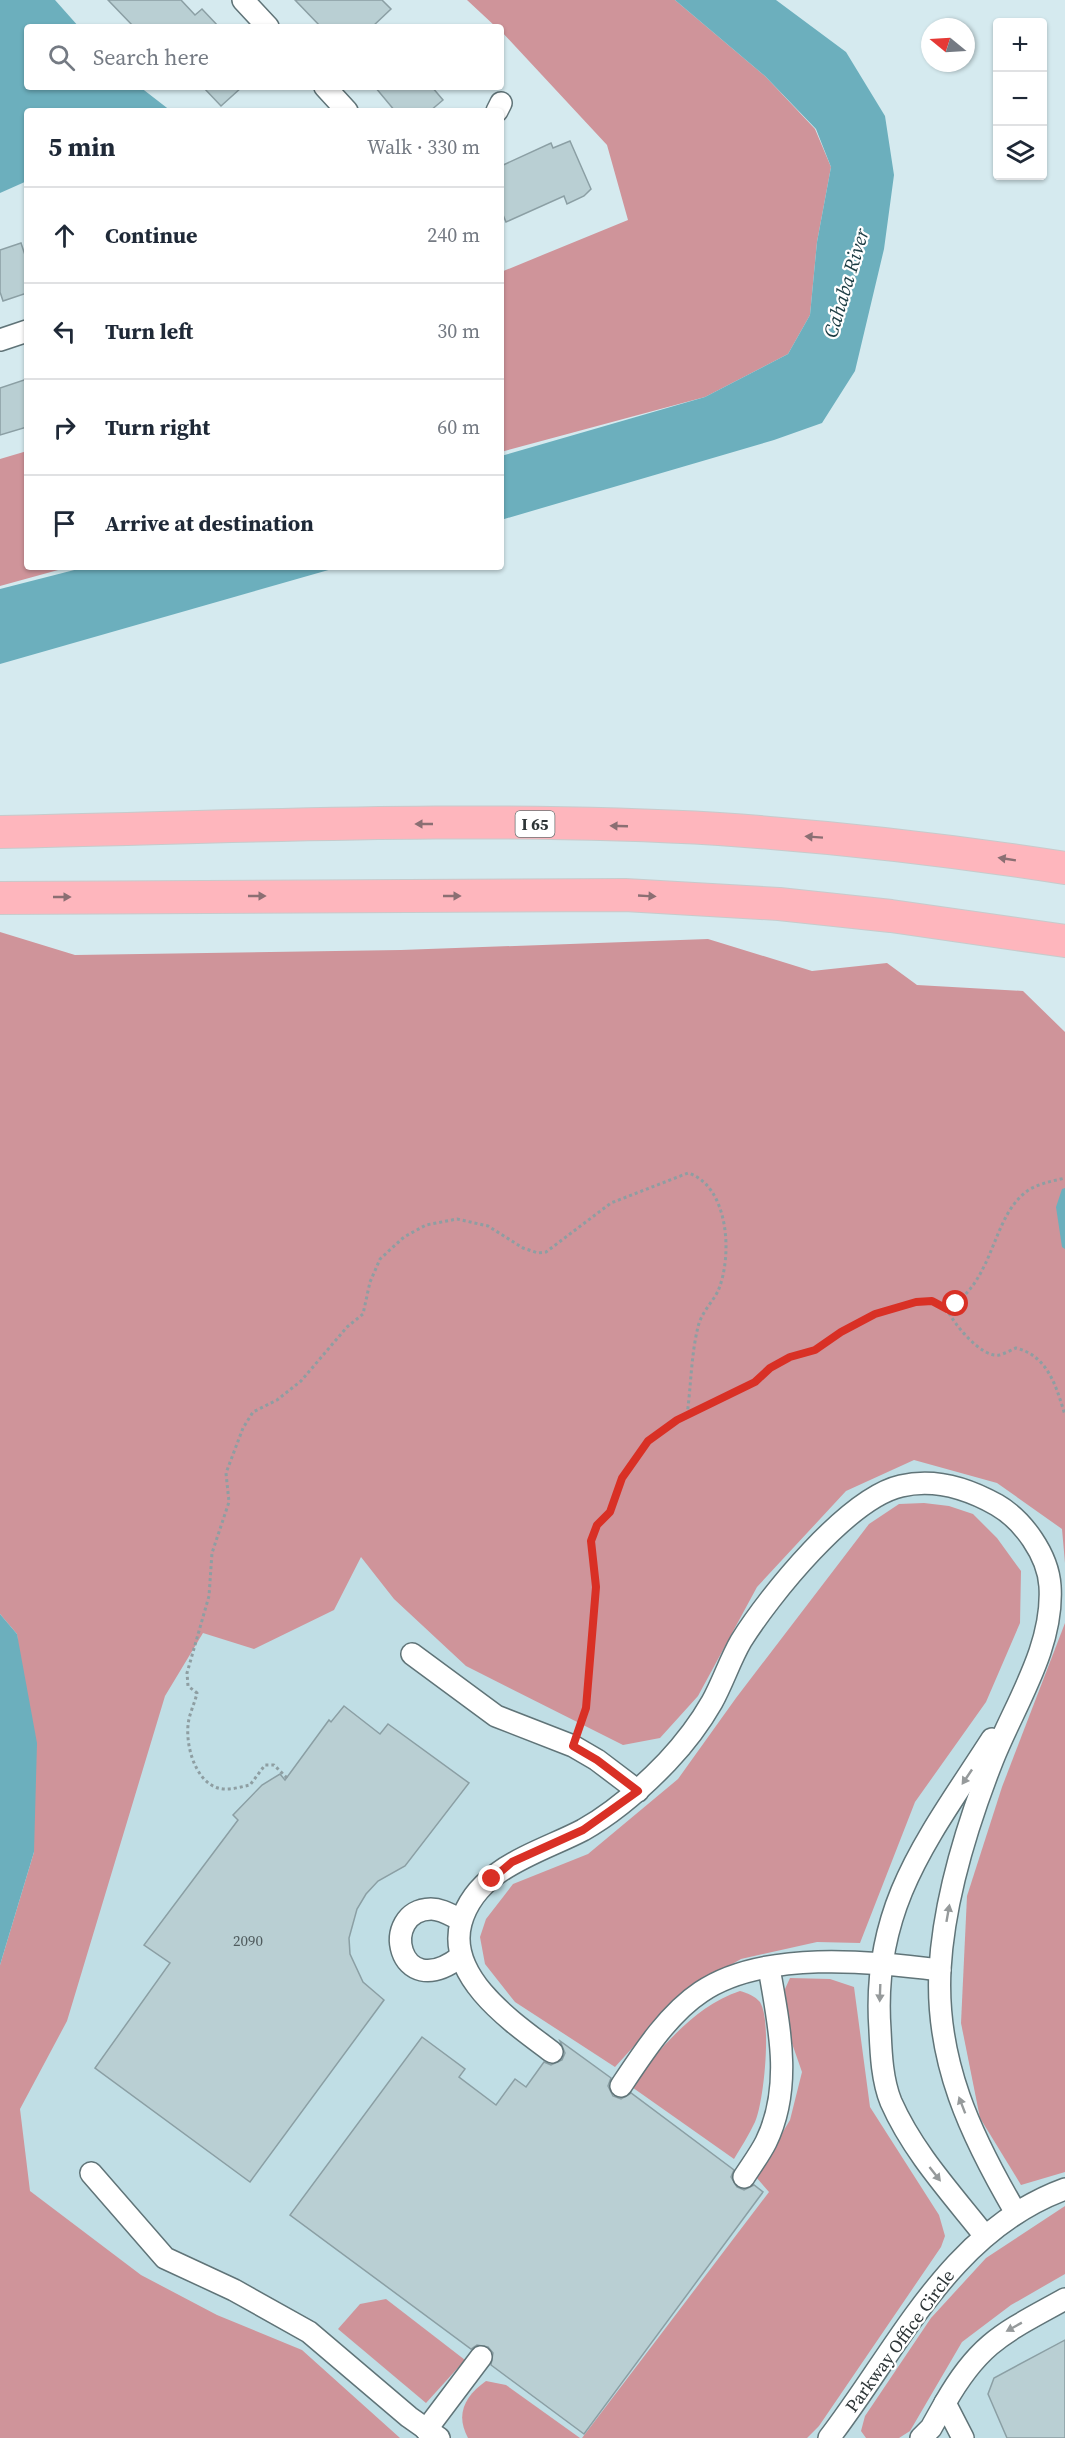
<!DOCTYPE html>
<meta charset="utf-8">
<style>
body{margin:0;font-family:"Source Serif 4",serif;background:#f6f6f7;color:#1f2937}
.controls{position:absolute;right:18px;top:18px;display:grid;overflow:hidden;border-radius:6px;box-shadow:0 2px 4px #0004}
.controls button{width:54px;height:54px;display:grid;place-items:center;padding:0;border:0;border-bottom:2px solid #e0e1e3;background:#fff;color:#1f2937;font:30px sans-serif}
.compass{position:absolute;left:921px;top:18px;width:54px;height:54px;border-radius:50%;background:#fff;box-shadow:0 2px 4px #0004;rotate:288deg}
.stop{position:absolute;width:18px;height:18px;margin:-14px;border:4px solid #d93025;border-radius:50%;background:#fff}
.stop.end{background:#d93025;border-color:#fff;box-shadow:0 2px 6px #0008}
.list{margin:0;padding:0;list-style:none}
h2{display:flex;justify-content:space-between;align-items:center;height:78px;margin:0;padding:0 24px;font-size:26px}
h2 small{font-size:20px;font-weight:400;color:#747a83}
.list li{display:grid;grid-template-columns:39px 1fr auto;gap:18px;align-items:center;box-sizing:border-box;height:96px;padding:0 24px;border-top:2px solid #e0e1e3}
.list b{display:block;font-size:22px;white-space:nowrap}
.list em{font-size:20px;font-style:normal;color:#747a83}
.icon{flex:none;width:33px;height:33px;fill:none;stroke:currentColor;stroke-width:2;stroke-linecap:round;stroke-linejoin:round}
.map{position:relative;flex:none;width:1065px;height:2438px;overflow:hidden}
.search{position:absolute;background:#fff;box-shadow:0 2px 4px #0004;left:24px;top:24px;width:480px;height:66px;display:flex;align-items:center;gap:15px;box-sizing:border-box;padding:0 21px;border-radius:6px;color:#747a83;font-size:22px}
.panel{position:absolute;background:#fff;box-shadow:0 2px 4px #0004;left:24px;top:108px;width:480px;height:462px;border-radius:6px}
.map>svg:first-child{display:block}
</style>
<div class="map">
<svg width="1065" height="2438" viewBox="0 0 1065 2438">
<rect width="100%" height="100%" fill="#d5eaef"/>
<polygon fill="#c0dee5" points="1065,1194 1065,2438 0,2438 0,2092 162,1558"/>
<g fill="#cf949a">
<polygon points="467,0 675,0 765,76 815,129 831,167 817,242 810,315 788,354 705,397 501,452 501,272 628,220 607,145 501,31 501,27 496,27"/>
<polygon points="27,451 27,567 69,567 0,586 0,459"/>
<polygon points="0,932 75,955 401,950 708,939 812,971 887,963 917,985 1023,991 1065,1032 1065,1563 1062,1529 997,1483 914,1460 846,1491 757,1587 698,1696 660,1738 623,1745 466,1666 394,1599 361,1557 334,1610 254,1649 203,1633 165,1696 67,2021 20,2109 30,2191 141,2275 217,2315 302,2350 400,2438 0,2438 0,1965 34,1852 17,1634 0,1614"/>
<polygon points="924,1503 949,1506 973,1514 997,1538 1021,1571 1020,1623 986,1702 915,1802 860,1943 817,1942 741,1959 682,1993 615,2067 515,2002 485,1964 480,1937 486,1919 513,1884 588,1854 678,1779 736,1698 869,1524 899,1504"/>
<polygon points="1065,1623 1065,2172 1021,2185 980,2118 961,2023 967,1896 1002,1787"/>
<polygon points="790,1978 830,1979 854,1987 870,2107 939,2215 945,2236 941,2247 819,2426 807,2438 582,2438 769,2192 756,2177 790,2120 802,2072 787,2029 785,1989"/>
<path d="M740 1991C747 1993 755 1996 760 2002 772 2022 764 2101 755 2122 749 2135 741 2147 734 2159L629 2085C662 2049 692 2007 740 1991Z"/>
<polygon points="1065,2206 1065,2274 1011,2305 962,2342 910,2431 899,2438 866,2438 861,2431 865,2416 931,2318 986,2258"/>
<polygon points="386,2299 465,2360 426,2403 338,2329 360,2304"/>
<path d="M486 2381 506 2385 580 2438H468C455 2414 465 2396 486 2381Z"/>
</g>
<g fill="#6cafbd">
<polygon points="0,0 55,0 79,27 27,27 27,87 140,87 171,111 27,111 27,181 0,193"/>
<polygon points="675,0 776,0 846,52 885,116 894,175 884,249 855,371 822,423 774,440 501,520 501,456 705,397 788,354 810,315 817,242 831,167 816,129 765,76"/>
<polygon points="86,567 339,567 0,664 0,589"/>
<polygon points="1065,1188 1065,1249 1062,1247 1056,1207 1062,1189"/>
<polygon points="0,1614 17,1634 37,1743 34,1852 0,1965"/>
</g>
<g fill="#b9cfd3" stroke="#8b9fa4" stroke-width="1.5">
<polygon points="108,0 181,0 195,15 202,9 219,27 134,27"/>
<polygon points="295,0 382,0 391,9 372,27 321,27"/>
<polygon points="203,87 242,87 221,106"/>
<polygon points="375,87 432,87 443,100 430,111 395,111"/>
<polygon points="570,141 591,189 584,196 567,204 564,196 506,222 501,210 501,166 551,143 553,148"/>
<polygon points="21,243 27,261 27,293 3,301 0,292 0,250"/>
<polygon points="27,379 27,427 0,435 0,388"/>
<polygon points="344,1706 380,1734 388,1724 469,1783 405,1866 378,1881 366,1894 357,1909 349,1938 350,1954 363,1982 384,2000 250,2182 95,2068 170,1963 144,1945 238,1820 233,1815 262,1785 280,1774 285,1780 329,1720 331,1722"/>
<polygon points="422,2037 465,2069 459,2077 496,2105 515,2079 526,2087 544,2062 551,2065 562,2060 565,2053 560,2041 611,2078 608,2086 613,2096 621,2099 631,2093 734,2170 731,2177 737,2187 744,2190 754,2185 763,2192 584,2434 491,2365 493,2353 488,2347 477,2345 471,2349 290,2215"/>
<polygon points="1065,2340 1065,2438 1007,2438 988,2394 994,2378"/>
</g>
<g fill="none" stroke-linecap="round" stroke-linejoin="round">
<defs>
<g id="minor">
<polyline points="243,0 268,27"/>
<polyline points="325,87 347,111"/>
<polyline points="497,111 501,103"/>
<polyline points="0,340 27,331"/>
<polyline points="412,1654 496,1716 573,1746 597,1760 638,1791"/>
<path d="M460 1957C397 2005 379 1910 431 1909 442 1909 452 1916 461 1920"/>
<path d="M552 2052C515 2024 446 1978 461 1923 476 1868 539 1853 583 1830 615 1812 642 1788 667 1762 684 1744 700 1723 712 1702 723 1682 730 1660 741 1641 769 1596 848 1498 901 1486 934 1478 967 1488 997 1505 1023 1520 1048 1555 1050 1586 1054 1647 1015 1704 993 1759 967 1825 944 1898 940 1969 935 2061 971 2136 1016 2213"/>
<path d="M621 2086C643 2053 668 2014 701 1992 763 1950 871 1961 940 1970"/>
<polyline points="91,2173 165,2258 234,2290 309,2332 409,2417 439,2438"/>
<path d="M744 2177C751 2166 760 2154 766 2142 793 2087 779 2025 769 1968"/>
<path d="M985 2236C951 2193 913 2152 891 2102 882 2080 881 2053 880 2030 871 1906 929 1837 992 1739"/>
<path d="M945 2403C980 2341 1006 2332 1065 2299"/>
<polyline points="426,2430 481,2357"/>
<path d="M829 2438C899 2347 950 2231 1065 2189"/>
<polyline points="921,2438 931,2428 945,2403 963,2438"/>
</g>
<g id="highway">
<path d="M0 832C239 827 480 815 719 829 835 837 950 850 1065 868"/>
<polyline points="0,898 625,895 779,904 891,916 1065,941"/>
</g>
</defs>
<use href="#minor" stroke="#607478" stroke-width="24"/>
<use href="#highway" stroke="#c8cacb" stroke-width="34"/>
<g stroke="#8e9ea2" stroke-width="3" stroke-dasharray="3 3" stroke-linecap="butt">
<polyline points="462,111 465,109 471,111"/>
<path d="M947 1309C997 1280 990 1215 1030 1189 1041 1183 1053 1181 1065 1178"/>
<path d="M580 1728 586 1708 596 1587 591 1541 597 1525 610 1512 622 1478 648 1441 677 1420 755 1382 770 1368 790 1357 815 1351 841 1332 875 1314 916 1302 932 1301 947 1309C953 1323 981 1358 999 1355 1004 1354 1011 1350 1016 1348 1048 1356 1056 1386 1065 1415"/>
<path d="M287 1778 274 1765H265L250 1785C240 1787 228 1791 218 1788 194 1781 184 1741 189 1719 191 1710 195 1702 197 1693L188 1686 187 1673 209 1596 212 1553 229 1502 226 1473 243 1428 253 1412 277 1400 301 1381 347 1327 363 1314 370 1282 380 1259 404 1237 426 1225 457 1219 488 1226 523 1248 538 1253 546 1252 611 1203 688 1173C729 1186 733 1256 718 1291 712 1303 701 1313 698 1327 691 1355 691 1387 687 1415"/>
</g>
<use href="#minor" stroke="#fff" stroke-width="21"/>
<use href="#highway" stroke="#feb6bd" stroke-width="32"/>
</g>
<defs><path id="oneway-solid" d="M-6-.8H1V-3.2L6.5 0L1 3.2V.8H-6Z" transform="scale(1.5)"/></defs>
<g fill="#8b6f73">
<use href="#oneway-solid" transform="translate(424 824) rotate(180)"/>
<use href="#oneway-solid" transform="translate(619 826) rotate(-178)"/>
<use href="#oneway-solid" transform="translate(814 837) rotate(-176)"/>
<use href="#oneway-solid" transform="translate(1007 859) rotate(-171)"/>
<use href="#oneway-solid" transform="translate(257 896)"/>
<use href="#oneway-solid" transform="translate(452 896)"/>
<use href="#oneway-solid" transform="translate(647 896) rotate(3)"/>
<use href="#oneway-solid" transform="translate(62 897)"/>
</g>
<g fill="#969a9b">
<use href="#oneway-solid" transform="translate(967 1777) rotate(124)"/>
<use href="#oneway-solid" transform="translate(948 1913) rotate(-80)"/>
<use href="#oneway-solid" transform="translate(880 1993) rotate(92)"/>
<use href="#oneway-solid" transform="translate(962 2105) rotate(-111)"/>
<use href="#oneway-solid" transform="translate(935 2174) rotate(52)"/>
<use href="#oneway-solid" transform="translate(1014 2327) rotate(151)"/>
</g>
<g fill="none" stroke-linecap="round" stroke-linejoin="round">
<polyline stroke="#d93025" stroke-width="8" points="492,1879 512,1862 583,1830 638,1791 597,1760 573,1746 586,1708 596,1587 591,1541 597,1525 610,1512 622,1478 648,1441 677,1420 755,1382 770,1368 790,1357 815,1350 841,1332 875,1314 916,1302 932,1301 947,1309 956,1304"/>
</g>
<g text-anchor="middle" stroke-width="4.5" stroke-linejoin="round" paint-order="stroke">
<g font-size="15" fill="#505c5e">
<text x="248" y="1946">2090</text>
</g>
<rect fill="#fff" stroke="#6c7273" stroke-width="1.5" x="515.5" y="811" width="39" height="26" rx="4.5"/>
<g font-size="16" font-weight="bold" fill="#2d3537">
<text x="535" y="830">I 65</text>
</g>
<g font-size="18" fill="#2d3537" stroke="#fff">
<text transform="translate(900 2341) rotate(-54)" y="6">Parkway Office Circle</text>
</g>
<g font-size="20" font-style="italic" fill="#1b3c43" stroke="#fff">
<text transform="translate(846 283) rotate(-73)" y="7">Cahaba River</text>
</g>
</g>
</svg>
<div class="controls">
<button>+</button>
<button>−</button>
<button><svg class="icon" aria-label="layers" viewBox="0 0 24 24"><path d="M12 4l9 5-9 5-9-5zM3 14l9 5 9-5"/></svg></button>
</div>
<svg class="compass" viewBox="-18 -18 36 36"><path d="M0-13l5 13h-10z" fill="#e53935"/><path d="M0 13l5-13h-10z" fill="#747a83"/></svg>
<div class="stop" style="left:956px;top:1304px"></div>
<div class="stop end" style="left:492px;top:1879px"></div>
<div class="search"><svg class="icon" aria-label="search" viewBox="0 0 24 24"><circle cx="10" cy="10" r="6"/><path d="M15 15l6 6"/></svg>Search here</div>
<section class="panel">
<h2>5 min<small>Walk · 330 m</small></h2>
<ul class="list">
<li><svg class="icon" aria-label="ahead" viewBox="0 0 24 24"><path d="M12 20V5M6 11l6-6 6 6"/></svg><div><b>Continue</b></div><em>240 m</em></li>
<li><svg class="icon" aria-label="left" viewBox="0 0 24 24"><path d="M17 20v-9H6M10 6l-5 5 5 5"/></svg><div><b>Turn left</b></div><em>30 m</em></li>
<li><svg class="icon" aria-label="right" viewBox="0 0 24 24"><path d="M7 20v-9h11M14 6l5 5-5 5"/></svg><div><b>Turn right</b></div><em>60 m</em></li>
<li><svg class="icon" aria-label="arrive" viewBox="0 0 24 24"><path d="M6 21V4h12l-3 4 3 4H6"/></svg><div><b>Arrive at destination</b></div></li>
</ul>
</section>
</div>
